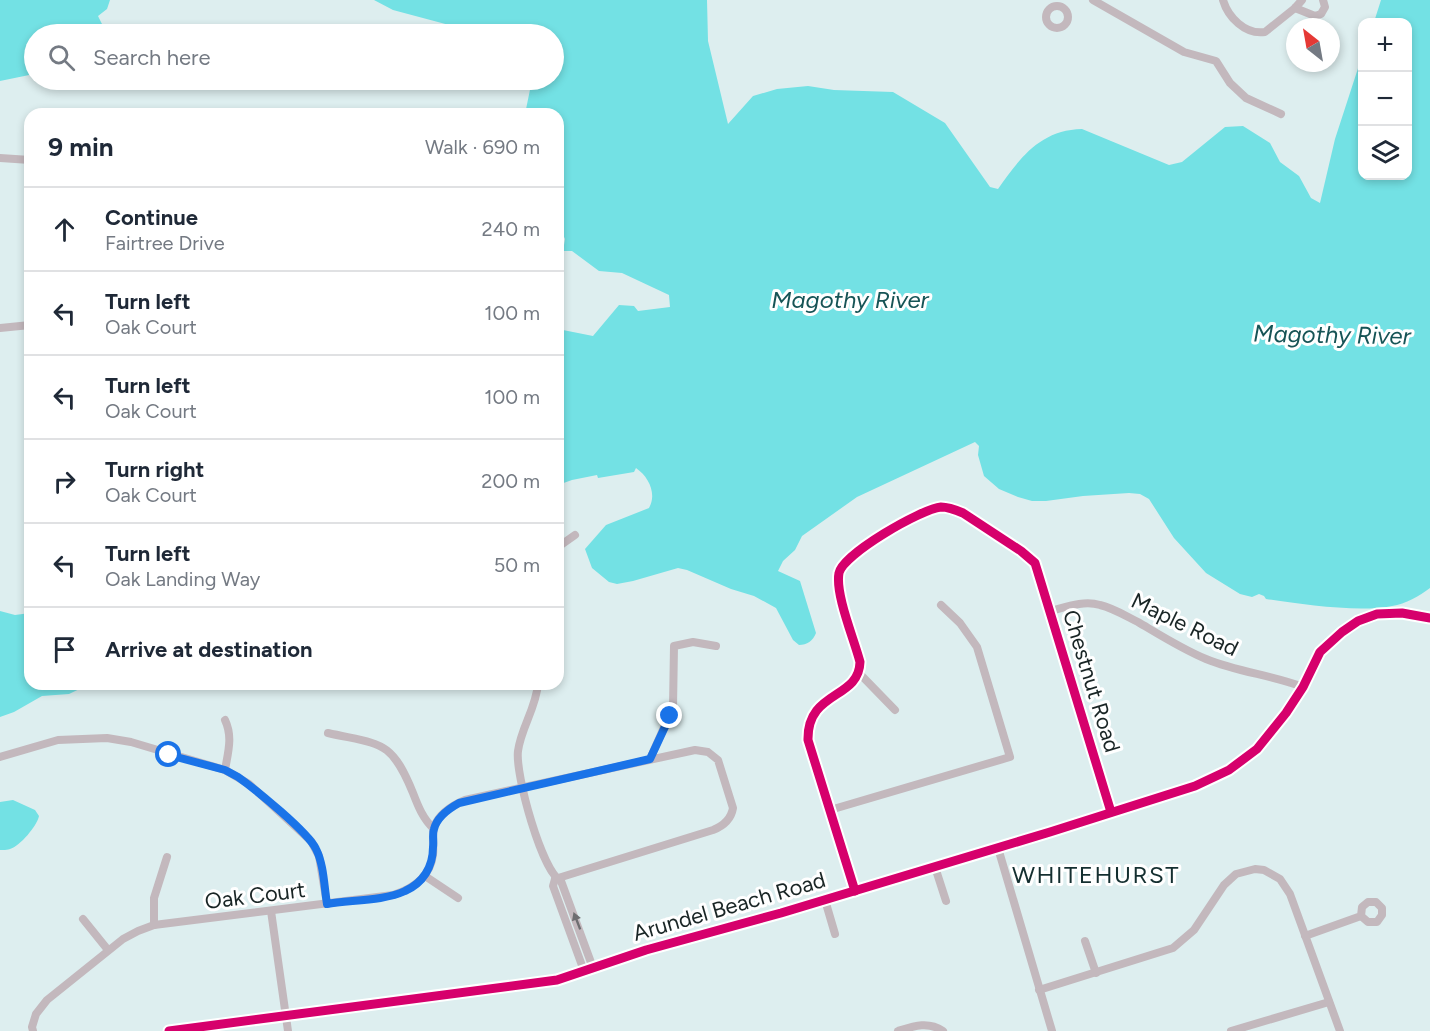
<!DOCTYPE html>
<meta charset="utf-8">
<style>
body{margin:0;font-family:Figtree,sans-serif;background:#f6f6f7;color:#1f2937}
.controls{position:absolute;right:18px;top:18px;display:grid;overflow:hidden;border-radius:12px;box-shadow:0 3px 9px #0003}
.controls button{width:54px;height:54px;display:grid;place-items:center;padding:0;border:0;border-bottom:2px solid #e0e1e3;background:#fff;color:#1f2937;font:30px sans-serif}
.compass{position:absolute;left:1286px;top:18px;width:54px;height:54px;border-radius:50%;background:#fff;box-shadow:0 3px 9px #0003;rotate:329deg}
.stop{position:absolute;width:18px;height:18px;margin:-14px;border:4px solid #1a73e8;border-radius:50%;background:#fff}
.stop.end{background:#1a73e8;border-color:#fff;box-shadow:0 2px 6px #0008}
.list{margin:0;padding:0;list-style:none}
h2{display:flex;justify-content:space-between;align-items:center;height:78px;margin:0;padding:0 24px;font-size:26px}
h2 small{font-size:20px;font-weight:400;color:#747a83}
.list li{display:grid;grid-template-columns:39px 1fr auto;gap:18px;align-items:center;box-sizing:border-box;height:84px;padding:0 24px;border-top:2px solid #e0e1e3}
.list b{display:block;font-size:22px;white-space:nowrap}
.list p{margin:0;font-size:20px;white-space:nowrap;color:#747a83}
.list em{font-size:20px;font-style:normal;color:#747a83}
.icon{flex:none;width:33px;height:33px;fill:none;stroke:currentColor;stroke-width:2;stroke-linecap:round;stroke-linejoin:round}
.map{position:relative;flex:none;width:1430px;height:1031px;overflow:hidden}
.search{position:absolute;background:#fff;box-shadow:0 3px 9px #0003;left:24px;top:24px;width:540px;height:66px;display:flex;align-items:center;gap:15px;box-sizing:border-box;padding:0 21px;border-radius:33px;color:#747a83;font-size:22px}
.panel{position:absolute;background:#fff;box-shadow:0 3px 9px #0003;left:24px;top:108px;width:540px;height:582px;border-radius:18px}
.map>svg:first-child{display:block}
</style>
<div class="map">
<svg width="1430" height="1031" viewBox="0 0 1430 1031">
<rect width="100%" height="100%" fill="#ddeeef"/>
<g fill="#73e1e4">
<polygon points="0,0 110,0 107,9 98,16 103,26 92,34 34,34 34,74 0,81"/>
<path d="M374 0H707L708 41 728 124 753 96 777 89 808 86 834 90 893 92 945 123 990 187 998 189C1020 158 1040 130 1082 129L1169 165 1182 162 1225 127 1243 126 1270 143 1280 162 1299 176 1311 198 1320 203 1335 139 1362 56V176H1408V22H1374L1381 0H1430V588C1419 596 1406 604 1392 606 1358 613 1302 604 1266 599L1264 596 1259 594 1252 597 1240 594 1206 573 1174 538 1149 499 1140 494 1129 493 1083 496 1046 501H1032L1018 497 999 489 984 476 978 455 979 446 975 442 857 497 802 536 795 550 783 561 778 571 800 581 816 633C813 641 807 645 799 645L793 640 776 608 754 596 731 589 687 570 678 568 633 581 617 584 609 582 592 568 585 549 606 525 649 508C657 494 649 477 636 468L634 472 598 478 597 475 572 480 558 485V329L593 336 619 305 634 306 638 311 670 307 669 295 622 273 599 271 572 251H563L565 239 558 224V114H525L532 80H554V55L560 47 554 43V34L479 33 393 10Z"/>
<polygon points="0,611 15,615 30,613 30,684 90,684 69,694 42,696 14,712 0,717"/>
<path d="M13 800 35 810 39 816C37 826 20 846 10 849 9 850 1 850 0 850V802Z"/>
</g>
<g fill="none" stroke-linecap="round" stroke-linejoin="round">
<g stroke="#c3b8bd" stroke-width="8">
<polyline points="1093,0 1184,52 1216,61 1230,83 1246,98 1281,114"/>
<path d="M1223 0C1228 17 1245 35 1265 32L1295 8 1302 0"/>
<circle cx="1057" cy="17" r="11"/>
<polyline points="1295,8 1315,16 1321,14 1325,7 1323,0"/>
<polyline points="0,158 30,160"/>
<polyline points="0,328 30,325"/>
<polyline points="558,547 575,535"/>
<path d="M1051 611C1066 607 1084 600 1100 605 1113 608 1126 616 1138 622 1160 635 1182 649 1206 659 1238 672 1271 675 1303 687"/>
<polyline points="859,673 895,710"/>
<path d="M538 684C536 708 521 728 518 751 515 774 542 872 561 881L593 968"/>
<path d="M328 733C381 745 391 739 413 793 418 806 423 819 434 829"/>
<polyline points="0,757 58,740 107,738 131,742 225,770 249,784 311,841 319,856 327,904"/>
<polyline points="650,759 673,707 674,646 693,642 716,646"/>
<path d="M225 770C228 752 233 737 225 720"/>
<polyline points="830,810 1010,757 977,647 960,623 941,605"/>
<polyline points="998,848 1052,1031"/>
<polyline points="935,867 946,901"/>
<polyline points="425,876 458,898"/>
<polyline points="555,879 553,886 584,971"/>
<path d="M855 891 808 740C807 690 859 700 860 662 854 639 835 594 839 573 843 554 921 509 941 507 949 507 956 510 963 513L1021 551 1035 563 1111 812"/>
<polyline points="825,900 835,934"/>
<polyline points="271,911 288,1031"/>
<polyline points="83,919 108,950"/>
<polyline points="154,925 154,898 167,857"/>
<polyline points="1305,936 1361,916 1368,922 1377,922 1382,915 1382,908 1376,902 1368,902 1362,907 1361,916"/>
<polyline points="1085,941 1096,973"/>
<polyline points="1039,990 1173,948 1194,930 1224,885 1236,874 1255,869 1264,870 1280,879 1290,894 1340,1031"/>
<path d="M33 1031 32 1027 36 1014 47 1000 123 939 138 931 154 925 393 895C412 889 430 877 433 855 434 846 432 835 434 827 439 814 453 805 465 800L695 750 708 752 718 760 733 808C731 820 723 826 713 830L555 879"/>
<polyline points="169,1031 557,980 646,950 781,913 1050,832 1195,786 1229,770 1257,749 1286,713 1303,687 1320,652 1342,632 1358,621 1377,614 1402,613 1430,618"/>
<path d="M898 1031C914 1026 928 1021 943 1031"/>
<polyline points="1231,1031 1329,1002"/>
</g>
<defs>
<g id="cycleway">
<path d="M855 891 808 740C807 690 859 700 860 662 854 639 835 594 839 573 843 554 921 509 941 507 949 507 956 510 963 513L1021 551 1035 563 1111 812"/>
<polyline points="169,1031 557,980 646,950 781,913 1050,832 1195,786 1229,770 1257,749 1286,713 1303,687 1320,652 1342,632 1358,621 1377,614 1402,613 1430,618"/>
</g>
</defs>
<use href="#cycleway" stroke="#fff" stroke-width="13"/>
<use href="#cycleway" stroke="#d6006c" stroke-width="9"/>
</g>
<defs><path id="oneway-solid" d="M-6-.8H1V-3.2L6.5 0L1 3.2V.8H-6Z" transform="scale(1.5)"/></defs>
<use fill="#6e6e71" href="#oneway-solid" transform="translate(577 921) rotate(-111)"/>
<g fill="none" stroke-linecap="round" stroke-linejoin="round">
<path stroke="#1a73e8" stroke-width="8" d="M169 755 225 770 238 777C255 789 308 832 316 849 324 865 324 886 327 904 350 900 384 901 405 891 423 883 433 867 433 847 434 842 432 834 434 829 437 817 450 808 459 803L650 759 670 716"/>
</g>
<g text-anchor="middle" stroke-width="6" stroke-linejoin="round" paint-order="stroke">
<g font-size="22" fill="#192525" stroke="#fff">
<text transform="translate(1185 624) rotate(26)" y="8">Maple Road</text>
<text transform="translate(1092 681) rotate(73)" y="8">Chestnut Road</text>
<text transform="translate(255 895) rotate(-7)" y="8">Oak Court</text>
<text transform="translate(729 906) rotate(-16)" y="8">Arundel Beach Road</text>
</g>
<g font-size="24" font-style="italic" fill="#165456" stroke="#fff">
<text x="850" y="308">Magothy River</text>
<text transform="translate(1332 335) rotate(1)" y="8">Magothy River</text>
</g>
<g font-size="24" letter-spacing="1.5" fill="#142f30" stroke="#fff">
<text x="1096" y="883">WHITEHURST</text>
</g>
</g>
</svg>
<div class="controls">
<button>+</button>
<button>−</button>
<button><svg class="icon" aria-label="layers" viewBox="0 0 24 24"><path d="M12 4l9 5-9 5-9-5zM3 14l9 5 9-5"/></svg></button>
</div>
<svg class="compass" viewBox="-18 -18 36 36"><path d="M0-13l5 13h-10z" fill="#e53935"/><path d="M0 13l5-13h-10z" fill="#747a83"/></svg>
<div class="stop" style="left:169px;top:755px"></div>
<div class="stop end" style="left:670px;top:716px"></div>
<div class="search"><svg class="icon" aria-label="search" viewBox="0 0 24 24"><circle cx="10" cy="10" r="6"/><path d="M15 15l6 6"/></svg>Search here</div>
<section class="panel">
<h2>9 min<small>Walk · 690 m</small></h2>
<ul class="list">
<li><svg class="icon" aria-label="ahead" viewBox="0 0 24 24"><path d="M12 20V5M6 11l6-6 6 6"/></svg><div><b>Continue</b><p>Fairtree Drive</p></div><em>240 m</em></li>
<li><svg class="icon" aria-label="left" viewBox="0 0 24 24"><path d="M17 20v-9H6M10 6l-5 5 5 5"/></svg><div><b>Turn left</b><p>Oak Court</p></div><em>100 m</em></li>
<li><svg class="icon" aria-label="left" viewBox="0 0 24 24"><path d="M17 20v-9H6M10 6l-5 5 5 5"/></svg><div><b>Turn left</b><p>Oak Court</p></div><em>100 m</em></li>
<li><svg class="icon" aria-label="right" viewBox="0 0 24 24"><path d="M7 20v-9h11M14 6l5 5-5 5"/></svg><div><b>Turn right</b><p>Oak Court</p></div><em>200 m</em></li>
<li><svg class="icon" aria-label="left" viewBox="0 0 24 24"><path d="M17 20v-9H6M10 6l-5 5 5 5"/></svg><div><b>Turn left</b><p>Oak Landing Way</p></div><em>50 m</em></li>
<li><svg class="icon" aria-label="arrive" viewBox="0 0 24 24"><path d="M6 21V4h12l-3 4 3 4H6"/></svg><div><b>Arrive at destination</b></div></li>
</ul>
</section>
</div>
